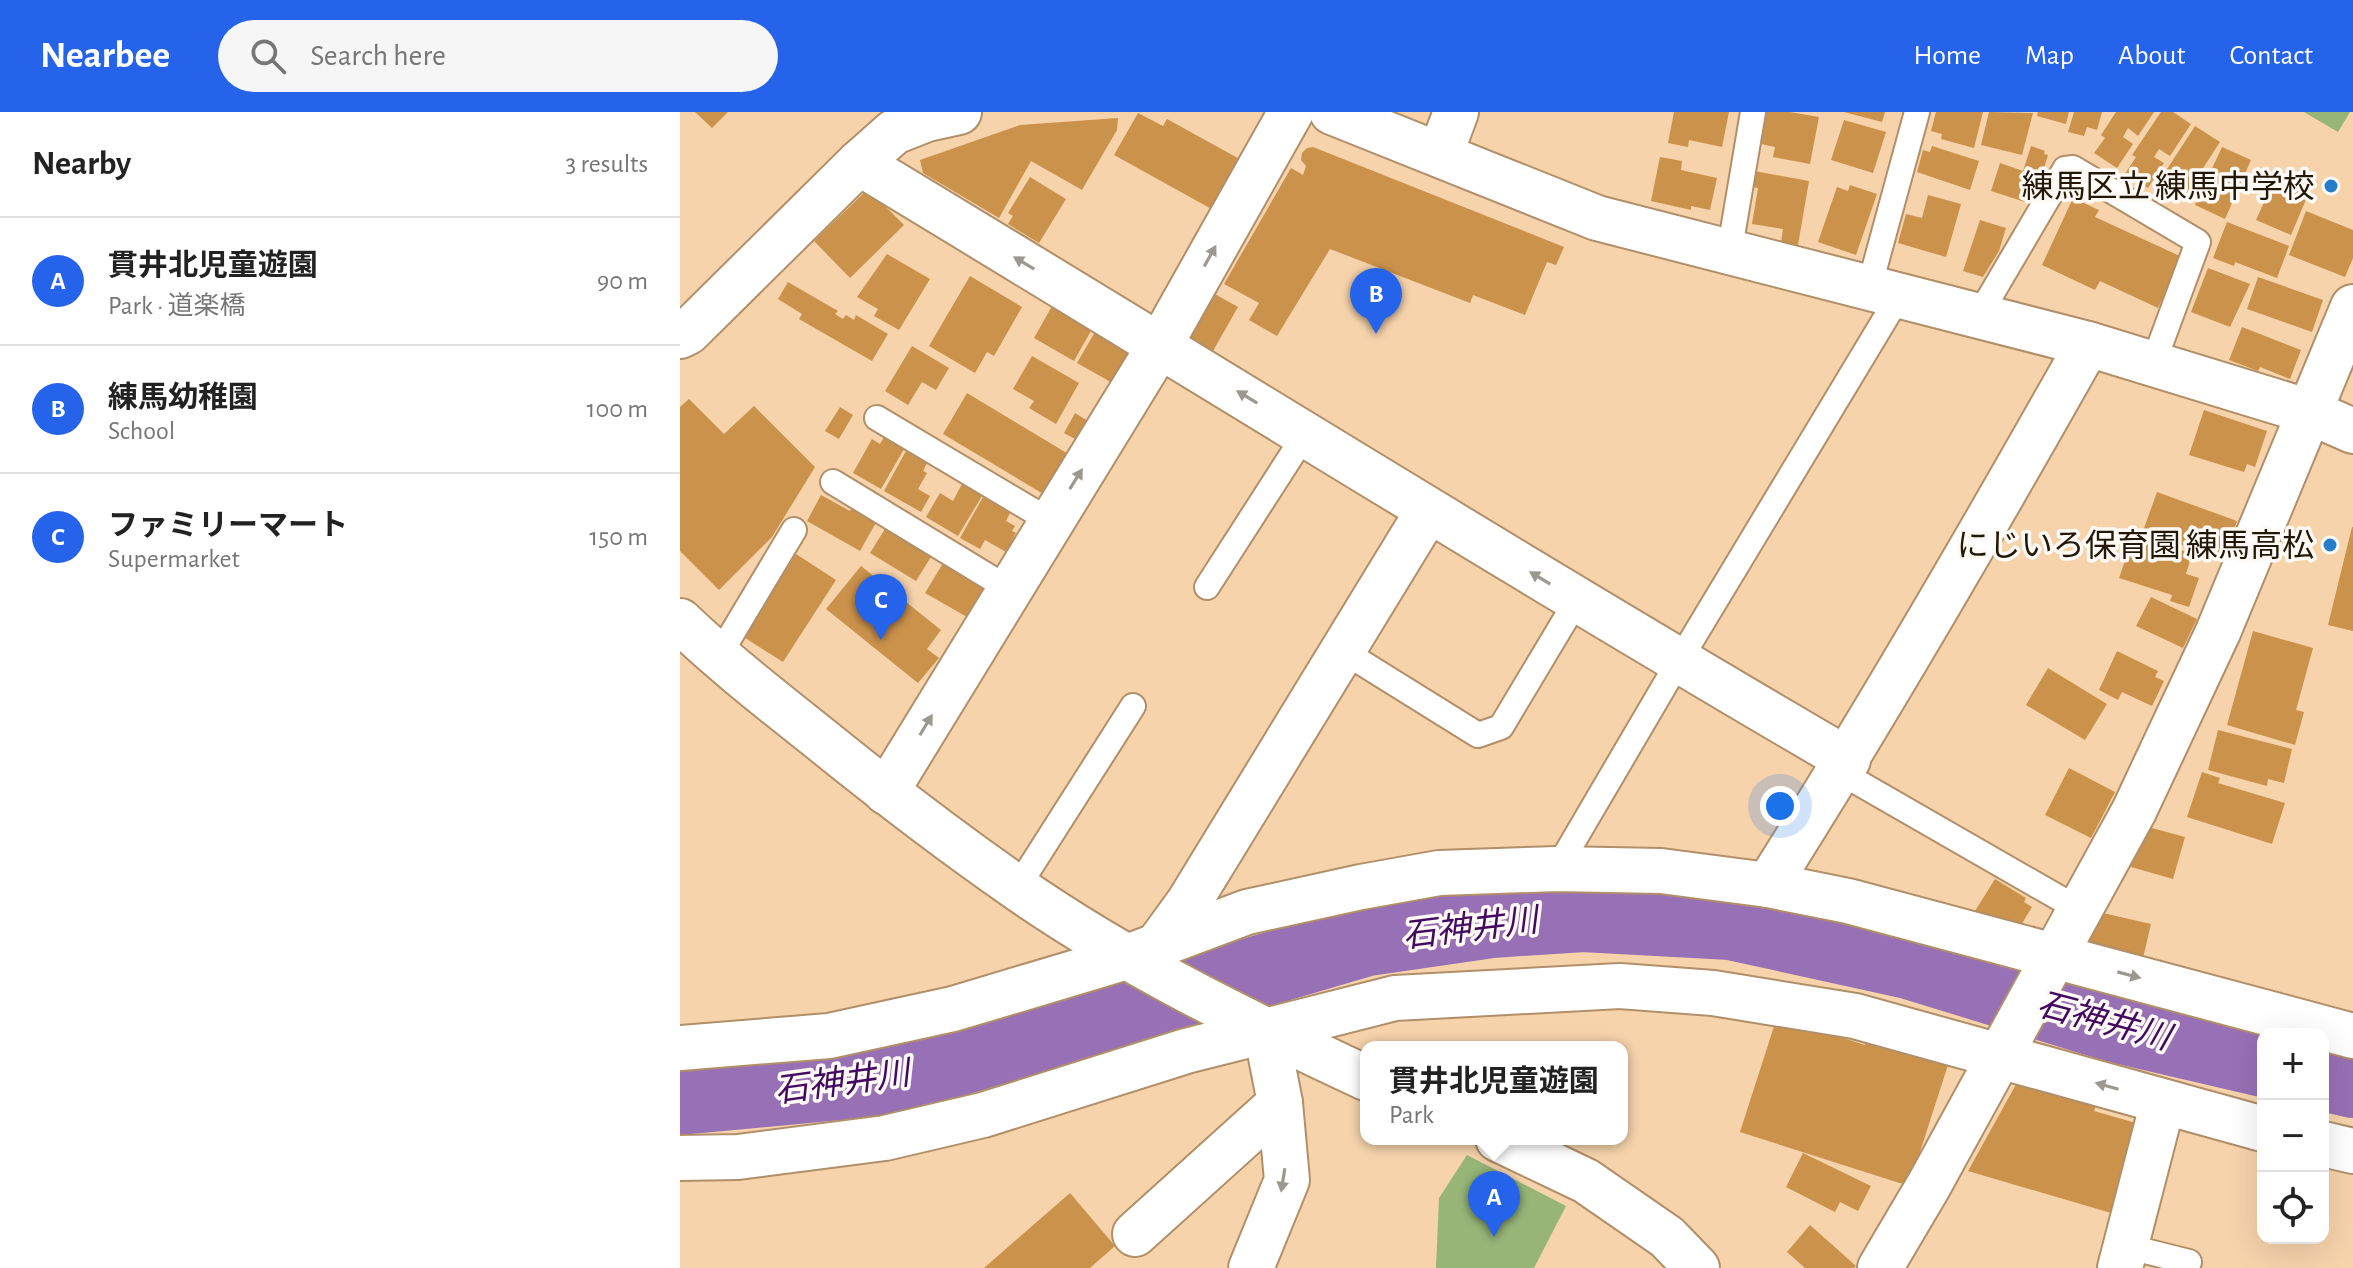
<!DOCTYPE html>
<meta charset="utf-8">
<style>
body{margin:0;font-family:"Alegreya Sans","Noto Sans JP",sans-serif;background:#f6f6f6;color:#222}
.controls{position:absolute;right:24px;bottom:24px;display:grid;overflow:hidden;border-radius:16px;box-shadow:0 8px 32px #0002}
.controls button{width:72px;height:72px;display:grid;place-items:center;padding:0;border:0;border-bottom:2px solid #e0e0e0;background:#fff;color:#222;font:40px sans-serif}
.you{position:absolute;left:1100px;top:694px;width:28px;height:28px;margin:-20px;border:6px solid #fff;border-radius:50%;background:#1a73e8;box-shadow:0 0 0 12px #1a73e833}
.badge{display:grid;place-items:center;width:52px;height:52px;border-radius:50%;background:#2563eb;color:#fff;font-size:26px;font-weight:700}
.pin{position:absolute;translate:-50% -66px;filter:drop-shadow(0 2px 4px #0008)}
.pin::after{content:'';position:absolute;top:42px;width:28px;height:24px;background:inherit;clip-path:polygon(0 0,100% 0,50% 100%)}
.popup{position:absolute;left:680px;top:929px;width:268px;height:104px;box-sizing:border-box;display:grid;place-content:center;border-radius:16px;background:#fff;filter:drop-shadow(0 2px 6px #0005);font-size:26px;white-space:nowrap;color:#767676}
.popup b{font-size:30px;color:#222}
.popup::after{content:'';position:absolute;left:50%;top:100%;margin-left:-16px;border:16px solid transparent;border-top-color:#fff}
.list{margin:0;padding:0;list-style:none}
h2{display:flex;justify-content:space-between;align-items:center;height:104px;margin:0;padding:0 32px;font-size:34px}
h2 small{font-size:26px;font-weight:400;color:#767676}
.list li{display:grid;grid-template-columns:52px 1fr auto;gap:24px;align-items:center;box-sizing:border-box;height:128px;padding:0 32px;border-top:2px solid #e0e0e0}
.list b{display:block;font-size:30px;white-space:nowrap}
.list p{margin:0;font-size:26px;white-space:nowrap;color:#767676}
.list em{font-size:26px;font-style:normal;color:#767676}
.icon{flex:none;width:44px;height:44px;fill:none;stroke:currentColor;stroke-width:2;stroke-linecap:round;stroke-linejoin:round}
.map{position:relative;flex:none;width:1673px;height:1156px;overflow:hidden}
header{display:flex;align-items:center;gap:48px;box-sizing:border-box;height:112px;padding:0 40px;background:#2563eb;color:#fff}
header strong{font-size:38px}
nav{display:flex;gap:44px;margin-inline-start:auto;font-size:28px}
.search{width:560px;height:72px;background:#f6f6f6;display:flex;align-items:center;gap:20px;box-sizing:border-box;padding:0 28px;border-radius:44px;color:#767676;font-size:30px}
main{display:flex}
aside{flex:1;background:#fff}
.map>svg:first-child{display:block}
</style>
<header>
<strong>Nearbee</strong>
<div class="search"><svg class="icon" aria-label="search" viewBox="0 0 24 24"><circle cx="10" cy="10" r="6"/><path d="M15 15l6 6"/></svg>Search here</div>
<nav><a>Home</a><a>Map</a><a>About</a><a>Contact</a></nav>
</header>
<main>
<aside>
<h2>Nearby<small>3 results</small></h2>
<ul class="list">
<li><span class="badge">A</span><div><b>貫井北児童遊園</b><p>Park · 道楽橋</p></div><em>90 m</em></li>
<li><span class="badge">B</span><div><b>練馬幼稚園</b><p>School</p></div><em>100 m</em></li>
<li><span class="badge">C</span><div><b>ファミリーマート</b><p>Supermarket</p></div><em>150 m</em></li>
</ul>
</aside>
<div class="map">
<svg width="1673" height="1156" viewBox="0 0 1673 1156">
<rect width="100%" height="100%" fill="#f6d3ab"/>
<g fill="#96b577">
<polygon points="1624,0 1670,0 1658,20"/>
<polygon points="787,1043 886,1094 854,1156 756,1156 759,1086"/>
</g>
<g fill="none" stroke-linecap="round" stroke-linejoin="round">
<g stroke="#9870b5" stroke-width="72">
<polyline points="1643,963 1673,970"/>
<polyline points="0,987 213,967 687,828 811,810 903,804 1051,812 1229,851 1437,915 1583,949"/>
</g>
</g>
<g fill="#cb924c">
<polygon points="15,0 48,0 32,16"/>
<polygon points="994,0 1049,0 1042,35 1009,28 1008,35 988,31"/>
<polygon points="1087,0 1110,0 1139,5 1130,52 1093,45 1095,35 1081,32"/>
<polygon points="1164,0 1205,0 1202,10"/>
<polygon points="1256,0 1303,0 1294,36 1261,27 1262,22 1251,19"/>
<polygon points="1309,0 1353,1 1342,43 1301,33"/>
<polygon points="1358,0 1389,0 1386,12 1357,4"/>
<polygon points="1394,0 1422,0 1417,18 1407,15 1404,24 1388,20"/>
<polygon points="1436,0 1474,0 1458,24 1448,16 1443,25 1453,32 1437,56 1414,41 1425,26 1421,23"/>
<polygon points="1481,0 1493,0 1511,12 1490,44 1479,37 1474,45 1484,51 1468,76 1445,62 1456,45 1452,43"/>
<polygon points="458,1 483,14 487,7 565,50 537,100 434,43"/>
<polygon points="438,6 437,18 402,78 351,49 319,106 243,61 240,48 340,13"/>
<polygon points="1164,8 1206,20 1193,61 1151,48"/>
<polygon points="1515,14 1540,30 1505,84 1480,68"/>
<polygon points="1252,34 1299,49 1290,78 1237,60 1243,38 1250,40"/>
<polygon points="1351,34 1365,39 1364,42 1368,43 1358,76 1351,73 1345,90 1311,79 1320,51 1343,59"/>
<polygon points="633,35 884,135 876,153 867,150 845,203 793,183 790,191 650,137 597,224 569,208 579,191 544,172 611,56 623,63 626,54 621,48 622,41 627,36"/>
<polygon points="1542,35 1571,48 1545,107 1515,93"/>
<polygon points="980,45 1002,49 1001,58 1037,66 1030,98 1011,94 1011,98 971,89"/>
<polygon points="1074,59 1129,69 1118,133 1101,130 1103,117 1072,112 1078,76 1071,75"/>
<polygon points="1596,64 1630,78 1611,123 1576,108"/>
<polygon points="350,65 386,87 359,131 328,112 333,104 328,101"/>
<polygon points="1170,73 1197,82 1176,143 1138,130 1157,75 1168,79"/>
<polygon points="188,77 224,113 170,166 134,129"/>
<polygon points="1248,83 1281,92 1266,145 1218,131 1226,102 1242,106"/>
<polygon points="1393,86 1419,98 1415,105 1502,145 1478,196 1420,169 1415,178 1362,153"/>
<polygon points="1626,99 1673,118 1673,146 1665,165 1609,143"/>
<polygon points="1300,108 1326,116 1319,139 1303,165 1283,159"/>
<polygon points="1547,110 1609,134 1597,166 1555,150 1554,154 1533,146"/>
<polygon points="207,142 250,167 219,218 194,204 198,197 177,185"/>
<polygon points="1528,156 1570,172 1550,215 1511,200"/>
<polygon points="290,164 342,195 314,244 307,240 295,261 249,234"/>
<polygon points="1578,165 1643,188 1632,220 1567,197"/>
<polygon points="108,170 158,199 155,202 163,207 166,203 174,208 176,203 208,222 192,249 119,207 122,202 98,187"/>
<polygon points="526,177 558,195 529,246 497,228"/>
<polygon points="376,187 416,210 394,249 354,226"/>
<polygon points="419,213 457,235 436,273 397,251"/>
<polygon points="1562,215 1621,238 1610,267 1580,255 1578,259 1549,248"/>
<polygon points="232,234 269,256 256,278 242,270 228,293 205,279"/>
<polygon points="352,244 399,271 376,312 349,296 354,289 333,277"/>
<polygon points="287,281 390,343 365,383 263,322"/>
<polygon points="9,287 44,322 74,294 135,355 92,425 39,478 0,439 0,295"/>
<polygon points="160,295 173,303 159,327 145,319"/>
<polygon points="1524,298 1587,319 1575,355 1567,352 1564,360 1509,343"/>
<polygon points="395,301 408,309 397,328 384,321"/>
<polygon points="204,325 224,337 201,377 173,361 192,327 200,332"/>
<polygon points="226,339 247,351 243,359 247,361 238,377 250,384 241,400 204,379"/>
<polygon points="282,372 302,384 278,424 246,405 260,381 273,389"/>
<polygon points="1477,380 1557,409 1543,448 1463,419"/>
<polygon points="141,383 170,399 174,394 198,407 180,439 127,409"/>
<polygon points="303,385 330,401 326,409 335,414 332,419 336,421 326,440 305,428 300,437 280,426"/>
<polygon points="208,412 254,440 236,469 190,441"/>
<polygon points="1672,415 1673,415 1673,519 1648,513"/>
<polygon points="1464,425 1512,442 1506,462 1519,466 1509,495 1490,489 1492,483 1439,466 1451,431 1461,435"/>
<polygon points="116,442 156,468 103,550 62,524"/>
<polygon points="265,448 310,475 297,497 293,495 287,505 245,481"/>
<polygon points="181,454 261,518 247,537 259,546 238,571 146,497"/>
<polygon points="1471,485 1517,507 1503,536 1456,514"/>
<polygon points="1573,519 1633,536 1616,598 1624,600 1615,633 1547,613"/>
<polygon points="1437,539 1478,559 1475,565 1484,569 1472,594 1442,580 1438,588 1419,578"/>
<polygon points="1368,556 1427,592 1405,628 1346,593"/>
<polygon points="1538,618 1612,637 1604,671 1588,667 1587,674 1528,658"/>
<polygon points="1389,656 1435,680 1411,726 1365,703"/>
<polygon points="1522,660 1540,666 1538,671 1605,691 1592,732 1507,705"/>
<polygon points="1461,713 1505,725 1493,767 1444,753"/>
<polygon points="1315,767 1346,786 1344,790 1352,795 1335,823 1295,799"/>
<polygon points="1423,801 1471,812 1463,846 1407,833"/>
<polygon points="1097,905 1185,933 1188,925 1268,953 1229,1074 1060,1020"/>
<polygon points="1339,967 1417,991 1414,999 1456,1011 1431,1101 1288,1059"/>
<polygon points="1123,1041 1191,1074 1178,1099 1160,1090 1155,1100 1106,1075"/>
<polygon points="810,1060 824,1067 816,1082 802,1074"/>
<polygon points="390,1081 435,1134 410,1156 304,1156"/>
<polygon points="1130,1113 1176,1154 1174,1156 1125,1156 1107,1140"/>
</g>
<g fill="none" stroke-linecap="round" stroke-linejoin="round">
<defs>
<g id="service">
<polyline points="1049,142 1073,0"/>
<polyline points="1189,176 1237,0"/>
<polyline points="1298,205 1385,57 1393,56 1518,130 1473,252"/>
<polyline points="197,306 370,409"/>
<polyline points="153,370 329,477"/>
<polyline points="527,475 626,321"/>
<polyline points="663,539 798,623 821,615 897,488"/>
<polyline points="38,545 114,418"/>
<polyline points="1160,660 1400,798"/>
<polyline points="877,757 999,549 1219,184"/>
<polyline points="337,776 453,594"/>
<polyline points="1445,1134 1509,1150"/>
</g>
<g id="minor">
<polyline points="760,43 776,0"/>
<path d="M179 51C509 250 835 454 1168 648"/>
<polyline points="206,680 480,233 611,0"/>
<path d="M1088 773C1200 596 1305 415 1408 232"/>
<polyline points="477,834 509,790 748,399"/>
<polyline points="0,936 149,924 273,897 447,845 567,800 681,775 759,761 877,757 981,759 1088,773 1168,789 1673,924"/>
<polyline points="1643,1032 1673,1039"/>
<polyline points="0,1046 58,1045 205,1026 303,1003 506,939 715,886 940,874 1033,881 1175,904 1583,1017"/>
<polyline points="455,1122 600,991"/>
<polyline points="571,1156 607,1068 600,991 586,919"/>
<polyline points="1200,1156 1249,1073 1454,699 1538,520 1673,195"/>
<polyline points="1440,1156 1483,990"/>
</g>
<g id="tertiary">
<polyline points="652,0 917,106 1408,232 1630,300 1673,319"/>
<polyline points="0,224 8,220 179,51 214,20 247,7 279,0"/>
<path d="M0 509C45 552 94 590 143 629 206 680 270 729 336 775 445 851 566 910 686 966"/>
<polyline points="818,1027 906,1069 987,1125 1017,1156"/>
</g>
</defs>
<use href="#service" stroke="#b08f69" stroke-width="28"/>
<use href="#minor" stroke="#b08f69" stroke-width="48"/>
<use href="#tertiary" stroke="#b08f69" stroke-width="48"/>
<use href="#service" stroke="#fff" stroke-width="24"/>
<use href="#minor" stroke="#fff" stroke-width="44"/>
<use href="#tertiary" stroke="#fff" stroke-width="44"/>
</g>
<defs><path id="oneway-solid" d="M-6-.8H1V-3.2L6.5 0L1 3.2V.8H-6Z" transform="scale(2)"/></defs>
<g fill="#9c978f">
<use href="#oneway-solid" transform="translate(530 144) rotate(-61)"/>
<use href="#oneway-solid" transform="translate(344 151) rotate(-149)"/>
<use href="#oneway-solid" transform="translate(567 285) rotate(-149)"/>
<use href="#oneway-solid" transform="translate(396 367) rotate(-58)"/>
<use href="#oneway-solid" transform="translate(860 466) rotate(-149)"/>
<use href="#oneway-solid" transform="translate(246 613) rotate(-59)"/>
<use href="#oneway-solid" transform="translate(1449 863) rotate(15)"/>
<use href="#oneway-solid" transform="translate(1427 974) rotate(-164)"/>
<use href="#oneway-solid" transform="translate(603 1068) rotate(99)"/>
</g>
<g fill="#267dcb" stroke="#fdfaf6" stroke-width="3">
<circle cx="1651" cy="74" r="8"/>
<circle cx="1650" cy="433" r="8"/>
</g>
<g text-anchor="middle" stroke-width="7" stroke-linejoin="round" paint-order="stroke">
<g font-size="32" fill="#231707" stroke="#fdfaf6" text-anchor="end">
<text x="1635" y="85">練馬区立 練馬中学校</text>
<text x="1634" y="444">にじいろ保育園 練馬高松</text>
</g>
<g font-size="34" font-style="italic" fill="#440961" stroke="#fdfaf6">
<text transform="translate(790 815) rotate(-7)" y="12">石神井川</text>
<text transform="translate(1424 908) rotate(15)" y="12">石神井川</text>
<text transform="translate(162 969) rotate(-8)" y="12">石神井川</text>
</g>
</g>
</svg>
<div class="controls">
<button>+</button>
<button>−</button>
<button><svg class="icon" aria-label="locate" viewBox="0 0 24 24"><circle cx="12" cy="12" r="6"/><path d="M12 2v4M12 18v4M2 12h4M18 12h4"/></svg></button>
</div>
<div class="you"></div>
<div class="pin badge" style="left:814px;top:1125px">A</div>
<div class="popup"><b>貫井北児童遊園</b>Park</div>
<div class="pin badge" style="left:696px;top:222px">B</div>
<div class="pin badge" style="left:201px;top:528px">C</div>
</div>
</main>
